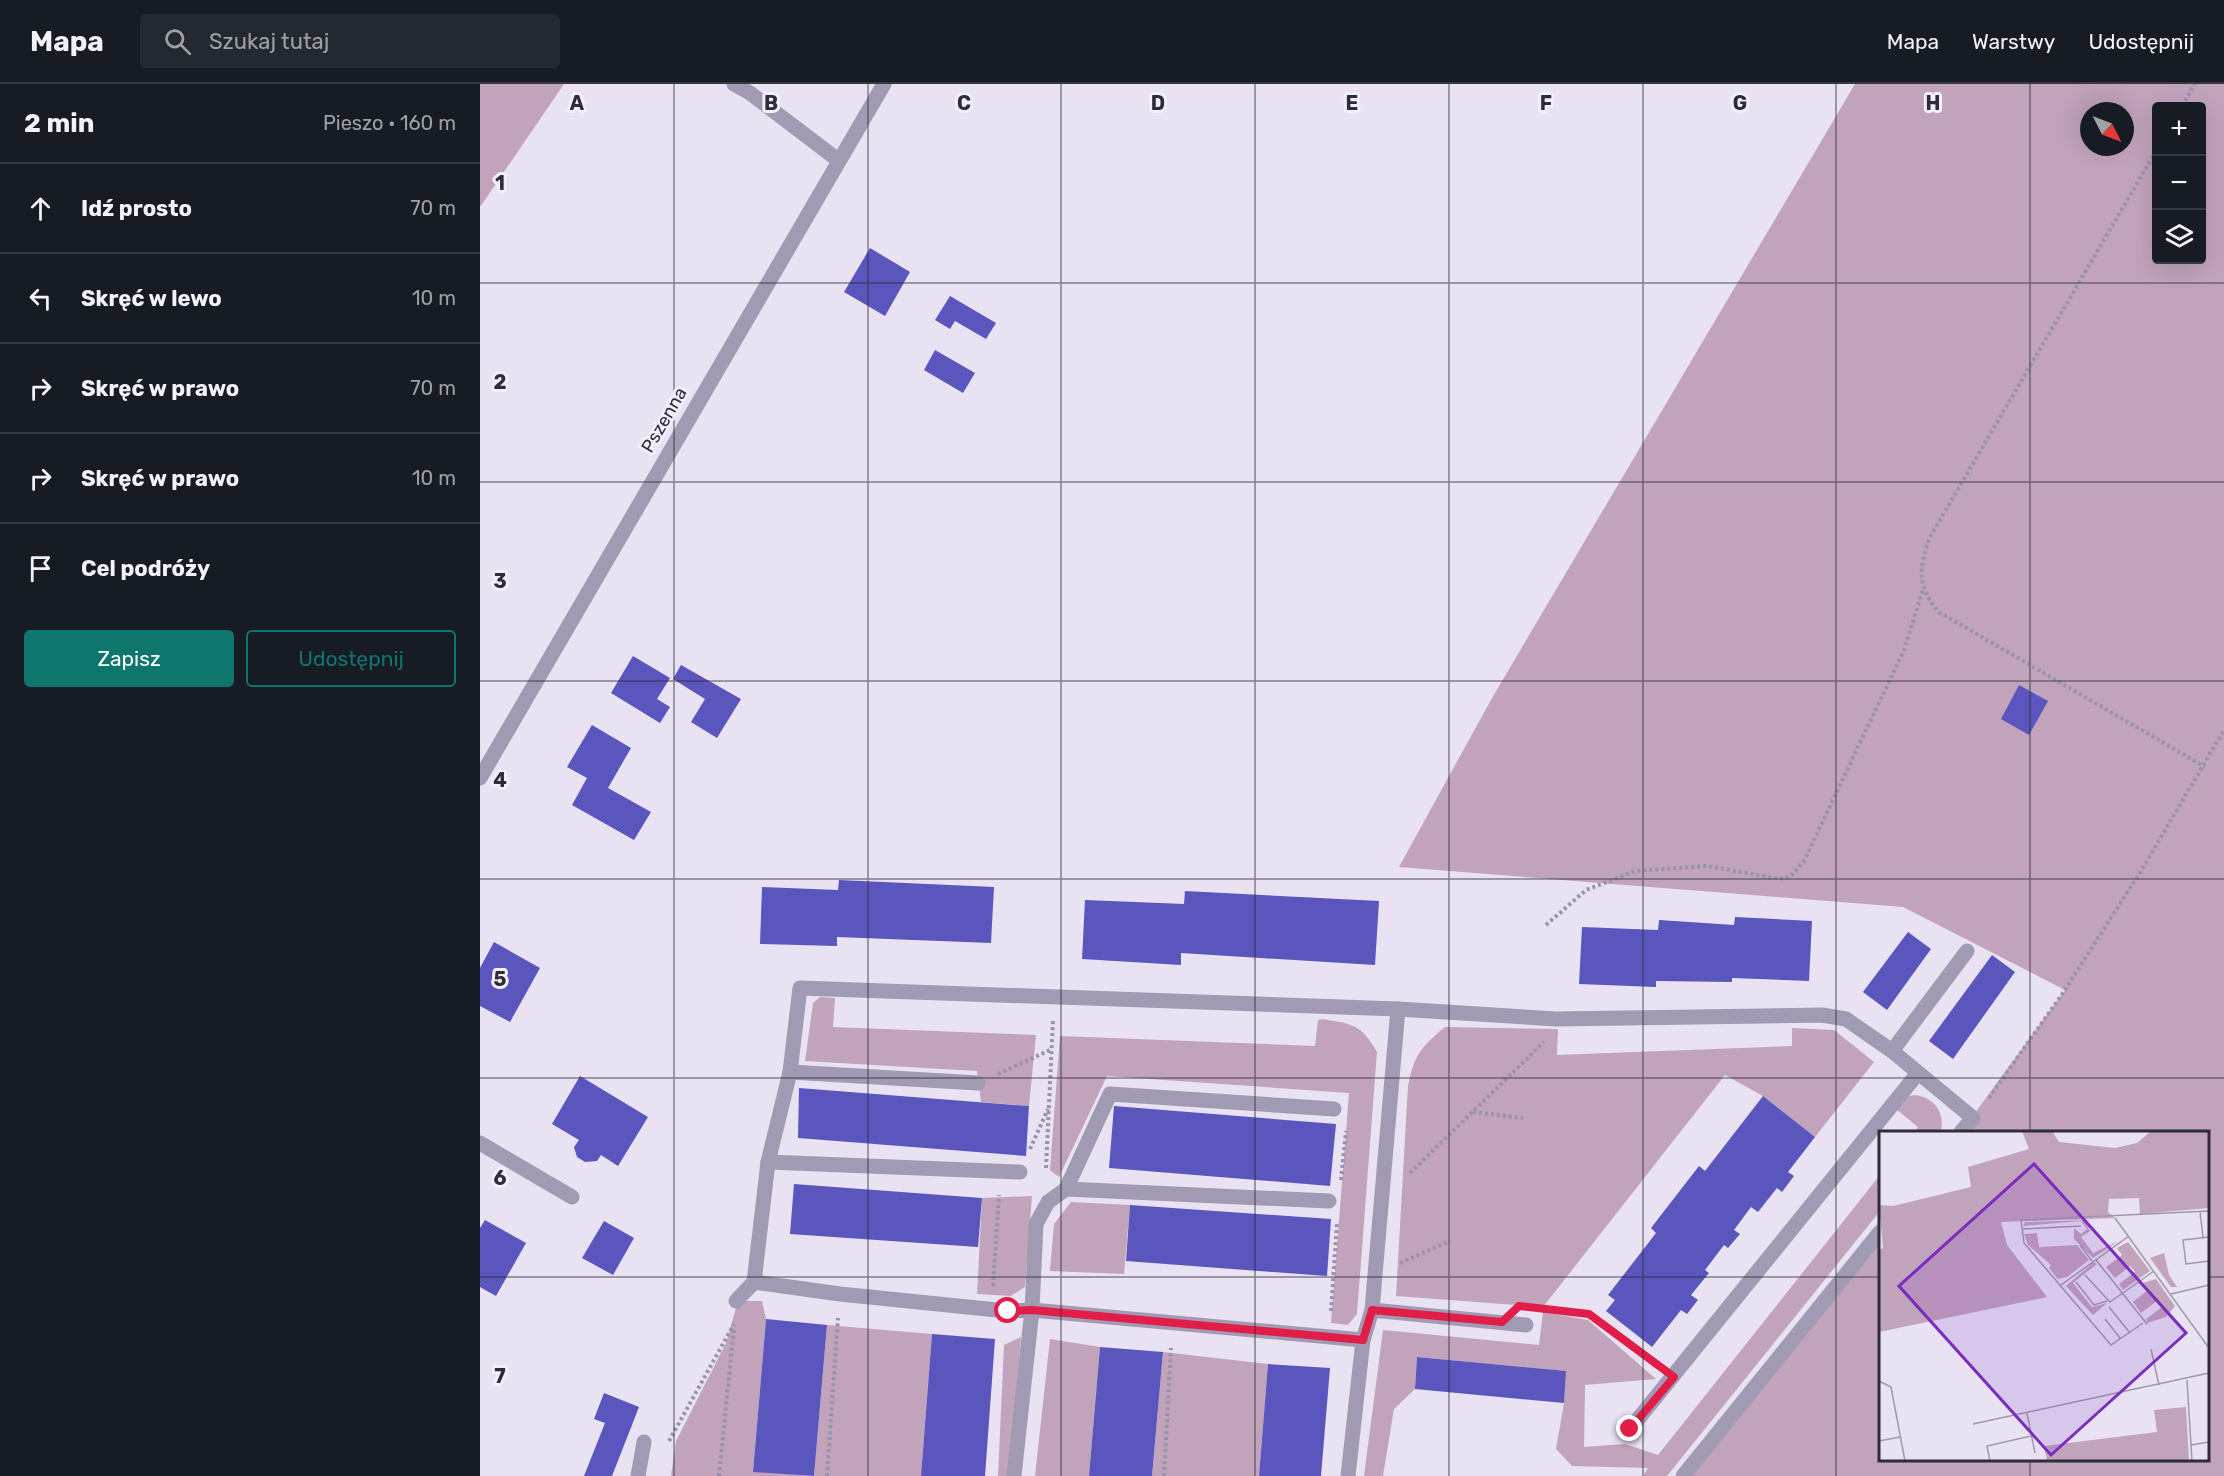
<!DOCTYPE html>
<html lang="pl">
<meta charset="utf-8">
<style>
body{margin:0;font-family:Rubik,sans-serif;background:#242831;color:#f1f3f6}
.controls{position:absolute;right:18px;top:18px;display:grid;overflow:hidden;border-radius:6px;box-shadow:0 6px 24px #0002}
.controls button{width:54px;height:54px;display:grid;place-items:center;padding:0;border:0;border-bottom:2px solid #363941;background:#171b24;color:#f1f3f6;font:30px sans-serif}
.compass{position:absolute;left:1600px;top:18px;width:54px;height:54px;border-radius:50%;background:#171b24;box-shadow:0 6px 24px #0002;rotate:132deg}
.stop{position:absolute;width:18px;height:18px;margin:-14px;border:4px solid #e11d48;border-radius:50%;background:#fff}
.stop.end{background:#e11d48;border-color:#fff;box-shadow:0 2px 6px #0008}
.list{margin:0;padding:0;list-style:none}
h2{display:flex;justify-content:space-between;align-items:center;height:78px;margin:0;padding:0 24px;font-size:26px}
h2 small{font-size:20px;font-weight:400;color:#9ea1a6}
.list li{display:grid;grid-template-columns:39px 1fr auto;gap:18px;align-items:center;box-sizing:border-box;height:90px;padding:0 24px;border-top:2px solid #363941}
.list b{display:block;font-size:22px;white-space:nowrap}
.list em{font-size:20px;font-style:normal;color:#9ea1a6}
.actions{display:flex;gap:12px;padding:18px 24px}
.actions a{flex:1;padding:14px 0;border:2px solid #0f766e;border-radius:6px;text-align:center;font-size:21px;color:#0f766e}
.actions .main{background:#0f766e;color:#fff}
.icon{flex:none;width:33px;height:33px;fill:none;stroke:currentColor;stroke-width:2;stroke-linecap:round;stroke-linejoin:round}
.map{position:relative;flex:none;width:1744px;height:1392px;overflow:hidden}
header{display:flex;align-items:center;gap:36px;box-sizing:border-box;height:84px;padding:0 30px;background:#171b24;border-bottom:2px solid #363941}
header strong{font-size:28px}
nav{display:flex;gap:33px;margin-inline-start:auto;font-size:21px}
.search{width:420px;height:54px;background:#242831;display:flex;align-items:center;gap:15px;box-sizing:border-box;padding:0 21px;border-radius:6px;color:#9ea1a6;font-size:22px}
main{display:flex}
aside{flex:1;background:#171b24}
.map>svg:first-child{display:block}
</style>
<header>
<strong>Mapa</strong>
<div class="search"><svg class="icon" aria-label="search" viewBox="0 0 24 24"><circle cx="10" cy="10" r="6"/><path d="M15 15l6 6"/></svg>Szukaj tutaj</div>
<nav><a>Mapa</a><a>Warstwy</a><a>Udostępnij</a></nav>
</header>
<main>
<aside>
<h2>2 min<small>Pieszo · 160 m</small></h2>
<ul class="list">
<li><svg class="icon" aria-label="ahead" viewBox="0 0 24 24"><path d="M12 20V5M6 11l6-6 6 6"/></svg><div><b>Idź prosto</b></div><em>70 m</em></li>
<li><svg class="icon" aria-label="left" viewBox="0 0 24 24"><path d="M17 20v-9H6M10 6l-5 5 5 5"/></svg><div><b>Skręć w lewo</b></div><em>10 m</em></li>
<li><svg class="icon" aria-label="right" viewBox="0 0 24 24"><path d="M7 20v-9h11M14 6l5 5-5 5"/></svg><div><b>Skręć w prawo</b></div><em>70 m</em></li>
<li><svg class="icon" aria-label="right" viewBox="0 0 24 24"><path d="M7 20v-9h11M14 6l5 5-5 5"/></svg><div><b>Skręć w prawo</b></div><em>10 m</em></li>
<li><svg class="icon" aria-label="arrive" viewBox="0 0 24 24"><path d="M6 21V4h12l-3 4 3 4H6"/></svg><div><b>Cel podróży</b></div></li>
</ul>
<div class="actions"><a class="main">Zapisz</a><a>Udostępnij</a></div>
</aside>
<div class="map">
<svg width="1744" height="1392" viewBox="0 0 1744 1392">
<rect width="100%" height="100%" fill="#e8e2f2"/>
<g fill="#c1a3bc" fill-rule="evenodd">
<polygon points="0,0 84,0 0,123"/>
<path d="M1375 0H1744V1392H1203L1400 1148V1376H1728V1048H1481L1585 906 1423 823 919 783 1012 614ZM1676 22H1722V176H1676ZM1609 27H1645V63H1609Z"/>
<polygon points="340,913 355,914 353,943 556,951 549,1022 501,1018 497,987 325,977 333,919"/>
<path d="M842 935C873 940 881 940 897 968L877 1230 868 1241 851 1239 869 1009 627 992 579 1093 570 1086 580 952 835 962 838 936Z"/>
<path d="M965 943 1078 945 1077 971 1312 962V944L1354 946 1394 978 1335 1053 1283 1012 1245 991 1063 1223 916 1212 928 1002C934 971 941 963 965 943Z"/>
<path d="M1434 1011C1455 1013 1465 1029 1461 1048H1434L1438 1043 1411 1021 1421 1014Z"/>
<polygon points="1400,1091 1400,1127 1187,1392 1163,1392 1168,1384 1092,1382 1076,1365 1084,1319 1085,1287 937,1273 935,1305 914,1325 903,1392 884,1392 903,1246 1059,1261 1063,1228 1108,1236 1176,1295 1105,1301 1104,1363 1145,1360 1178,1371"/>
<polygon points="552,1112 545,1203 531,1212 497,1210 502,1114"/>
<polygon points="591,1118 650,1121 644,1190 570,1187 574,1140"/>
<polygon points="258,1217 282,1217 286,1235 273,1387 333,1392 191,1392 196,1357 246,1259"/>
<polygon points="347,1241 452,1250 441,1392 334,1392"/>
<polygon points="541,1253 529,1392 518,1392 524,1261"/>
<polygon points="570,1255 620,1263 609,1392 555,1392"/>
<polygon points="683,1268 788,1280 779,1392 672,1392"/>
</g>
<g fill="#5b56bd">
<polygon points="390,164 430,188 405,232 364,208"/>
<polygon points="470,212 516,239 506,255 475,237 470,245 455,236"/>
<polygon points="455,266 495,289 483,309 444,286"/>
<polygon points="153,572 190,594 177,615 190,623 180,639 131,609"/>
<polygon points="201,581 261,615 237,654 211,638 225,615 193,595"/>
<polygon points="1539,601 1568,617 1549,651 1521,635"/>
<polygon points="112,641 151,664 128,704 171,728 154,756 92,721 107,694 87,683"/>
<polygon points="359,796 514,803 511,859 357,853 357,862 280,860 282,803 358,806"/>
<polygon points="705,807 899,817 895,881 701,869 701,881 602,875 605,816 704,820"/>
<polygon points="1255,833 1332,837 1329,897 1252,894 1252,898 1176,897 1176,903 1099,900 1102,843 1178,846 1179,836 1254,841"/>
<polygon points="1428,848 1451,865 1407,926 1383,908"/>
<polygon points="14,858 60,884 30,938 0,922 0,884"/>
<polygon points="1512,871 1535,888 1473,975 1449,957"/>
<polygon points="100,992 168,1033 138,1082 121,1071 117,1077 105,1078 97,1073 94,1063 99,1056 72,1040"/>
<polygon points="319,1004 549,1022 546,1072 318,1054"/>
<polygon points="1283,1012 1335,1053 1308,1088 1314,1092 1302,1108 1297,1104 1278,1128 1271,1123 1254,1146 1260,1150 1248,1164 1244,1161 1225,1186 1229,1189 1211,1211 1218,1216 1207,1230 1201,1226 1172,1263 1126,1227 1135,1216 1128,1211 1176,1149 1171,1144 1219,1082 1225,1087"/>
<polygon points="634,1022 856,1040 850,1102 629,1084"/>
<polygon points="314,1100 502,1114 498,1163 310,1150"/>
<polygon points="650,1121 851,1135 847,1192 646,1177"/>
<polygon points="5,1136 46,1159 16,1212 0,1203 0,1144"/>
<polygon points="124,1137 154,1154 133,1191 102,1174"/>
<polygon points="286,1235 347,1241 334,1392 273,1388"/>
<polygon points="452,1250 515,1255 505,1392 441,1392"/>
<polygon points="620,1263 683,1268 672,1392 609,1392"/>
<polygon points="937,1273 1086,1287 1084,1319 935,1305"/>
<polygon points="788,1280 850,1284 841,1392 779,1392"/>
<polygon points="124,1309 159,1323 132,1392 104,1392 125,1339 114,1335"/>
</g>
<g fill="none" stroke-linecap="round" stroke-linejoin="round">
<g stroke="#9992ae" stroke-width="4" stroke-dasharray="3 3" stroke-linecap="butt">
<polyline points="1702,22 1715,0"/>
<path d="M1676 67 1450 453C1439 484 1436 501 1459 528L1725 683"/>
<polyline points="1066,841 1106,806 1155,787 1227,782 1299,795 1310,793 1324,777 1424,566 1443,505"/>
<polyline points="518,990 572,965"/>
<polyline points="1509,1014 1585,906 1661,787 1744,646"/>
<polyline points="993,1028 1043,1034"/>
<polyline points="550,1065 568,1025"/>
<polyline points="566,1084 573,936"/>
<polyline points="930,1089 1064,958"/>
<polyline points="861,1096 866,1047"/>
<polyline points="920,1179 970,1157"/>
<polyline points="513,1202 519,1111"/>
<polyline points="1065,1225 1109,1230 1173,1277"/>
<polyline points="851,1227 857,1139"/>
<polyline points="189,1357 254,1240"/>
<polyline points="239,1392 254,1243"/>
<polyline points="347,1392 358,1234"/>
<polyline points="684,1392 691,1264"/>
</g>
<g stroke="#a09ab3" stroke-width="15">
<polyline points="254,0 270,9 358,76"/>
<polyline points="1412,967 1487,867"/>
<polyline points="310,988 498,999"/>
<polyline points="0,1059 92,1113"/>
<polyline points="288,1078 540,1088"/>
<polyline points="586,1105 630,1010 854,1025"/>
<polyline points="274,1198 288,1078 310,988 320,904 918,925 1076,935 1342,931 1366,935 1412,967 1493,1034 1481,1048"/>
<polyline points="256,1217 274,1198 360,1210 527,1227 552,1226 883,1256"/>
<polyline points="892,1226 1046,1241"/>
<polyline points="1150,1345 1438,989"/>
<polyline points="158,1392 164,1358"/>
<polyline points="534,1392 552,1226 556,1140 568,1118 586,1105 849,1117"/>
<polyline points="868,1392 883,1256 892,1226 918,925"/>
<polyline points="1203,1392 1400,1148"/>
</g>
<polyline stroke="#a09ab3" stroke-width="15" points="0,694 404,0"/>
</g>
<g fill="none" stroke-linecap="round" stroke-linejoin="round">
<polyline stroke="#e11d48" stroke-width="8" points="528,1227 552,1226 883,1256 892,1226 1022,1238 1039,1222 1109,1230 1194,1293 1150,1345"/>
</g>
<path fill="none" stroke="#2e2c39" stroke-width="1.5" stroke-opacity="0.55" d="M194 0V1392M388 0V1392M581 0V1392M775 0V1392M969 0V1392M1163 0V1392M1356 0V1392M1550 0V1048M0 199H1744M0 398H1744M0 597H1744M0 795H1744M0 994H1744M0 1193H1400M1728 1193H1744M1550 1376V1392"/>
<g text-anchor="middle" stroke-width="6" stroke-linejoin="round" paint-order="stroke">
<g font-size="18" fill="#2e2c39" stroke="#f3effa">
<text transform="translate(184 336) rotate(-60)" y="6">Pszenna</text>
</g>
</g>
<g transform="translate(1399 1047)">
<rect width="330" height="330" fill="#e8e2f2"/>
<path d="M143 0H173L180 11 236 17 258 12 272 0H330V77L261 83 260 67 230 68 229 81 236 87 122 91 128 114 168 166 0 201V119L4 117 0 74 14 75 92 56 89 36 150 18ZM217 89 205 90 211 100 202 106 214 122 240 110 214 127 195 108V97L202 103 208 98 202 90 144 95 146 91ZM158 102 160 116 198 114 210 129 188 146 179 148 170 137 172 134 149 114 145 103ZM249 111 271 140 244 159 240 153 256 141 251 135 236 147 227 136 243 124 238 117ZM285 122 290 144 298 156H292L271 127ZM215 131 218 133 194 152 213 176 228 172 214 184 187 155ZM277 148 296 175 287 186 268 192 267 188 283 176 278 170 262 182 254 171 269 159 264 152ZM307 276 310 330H168L165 315 278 301 275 279Z" fill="#c1a3bc"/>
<path fill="none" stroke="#9e99a8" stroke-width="1.5" d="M321 81 324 106M236 87 330 217M143 98 202 95M330 106 304 109 307 133 330 130M201 114 213 130M217 129 268 193M206 144 231 171 275 140M197 151 215 174 228 170M182 154 250 105M292 163 330 154M230 176 251 202M226 188 241 207M264 192 232 214 145 112 142 89 330 80M272 218 280 254M308 249 313 330M0 250 12 256 26 330M148 282 156 322M94 293 330 242M0 310 21 306M312 314 330 311M111 330 108 315 152 305"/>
<path fill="#7b2cbf" fill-opacity="0.15" stroke="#7b2cbf" stroke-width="3" d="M155 33 307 202 172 324 20 155Z"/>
<rect width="330" height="330" fill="none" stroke="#2e2c39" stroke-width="3"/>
</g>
<g font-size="20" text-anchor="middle" font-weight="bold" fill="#2e2c39" stroke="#f3effa" stroke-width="6" stroke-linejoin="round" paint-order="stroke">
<text x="97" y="26">A</text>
<text x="291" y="26">B</text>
<text x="484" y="26">C</text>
<text x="678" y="26">D</text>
<text x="872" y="26">E</text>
<text x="1066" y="26">F</text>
<text x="1260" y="26">G</text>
<text x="1453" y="26">H</text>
<text x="20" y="106">1</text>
<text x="20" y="305">2</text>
<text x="20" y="504">3</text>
<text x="20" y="703">4</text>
<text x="20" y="902">5</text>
<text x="20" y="1101">6</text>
<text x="20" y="1299">7</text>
</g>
</svg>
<div class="controls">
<button>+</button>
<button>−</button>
<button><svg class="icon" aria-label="layers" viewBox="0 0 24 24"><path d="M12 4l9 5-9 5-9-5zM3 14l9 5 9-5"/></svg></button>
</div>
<svg class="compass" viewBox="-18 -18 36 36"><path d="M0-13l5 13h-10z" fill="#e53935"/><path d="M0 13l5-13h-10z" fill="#9ea1a6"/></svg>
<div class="stop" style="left:528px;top:1227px"></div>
<div class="stop end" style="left:1150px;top:1345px"></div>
</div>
</main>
